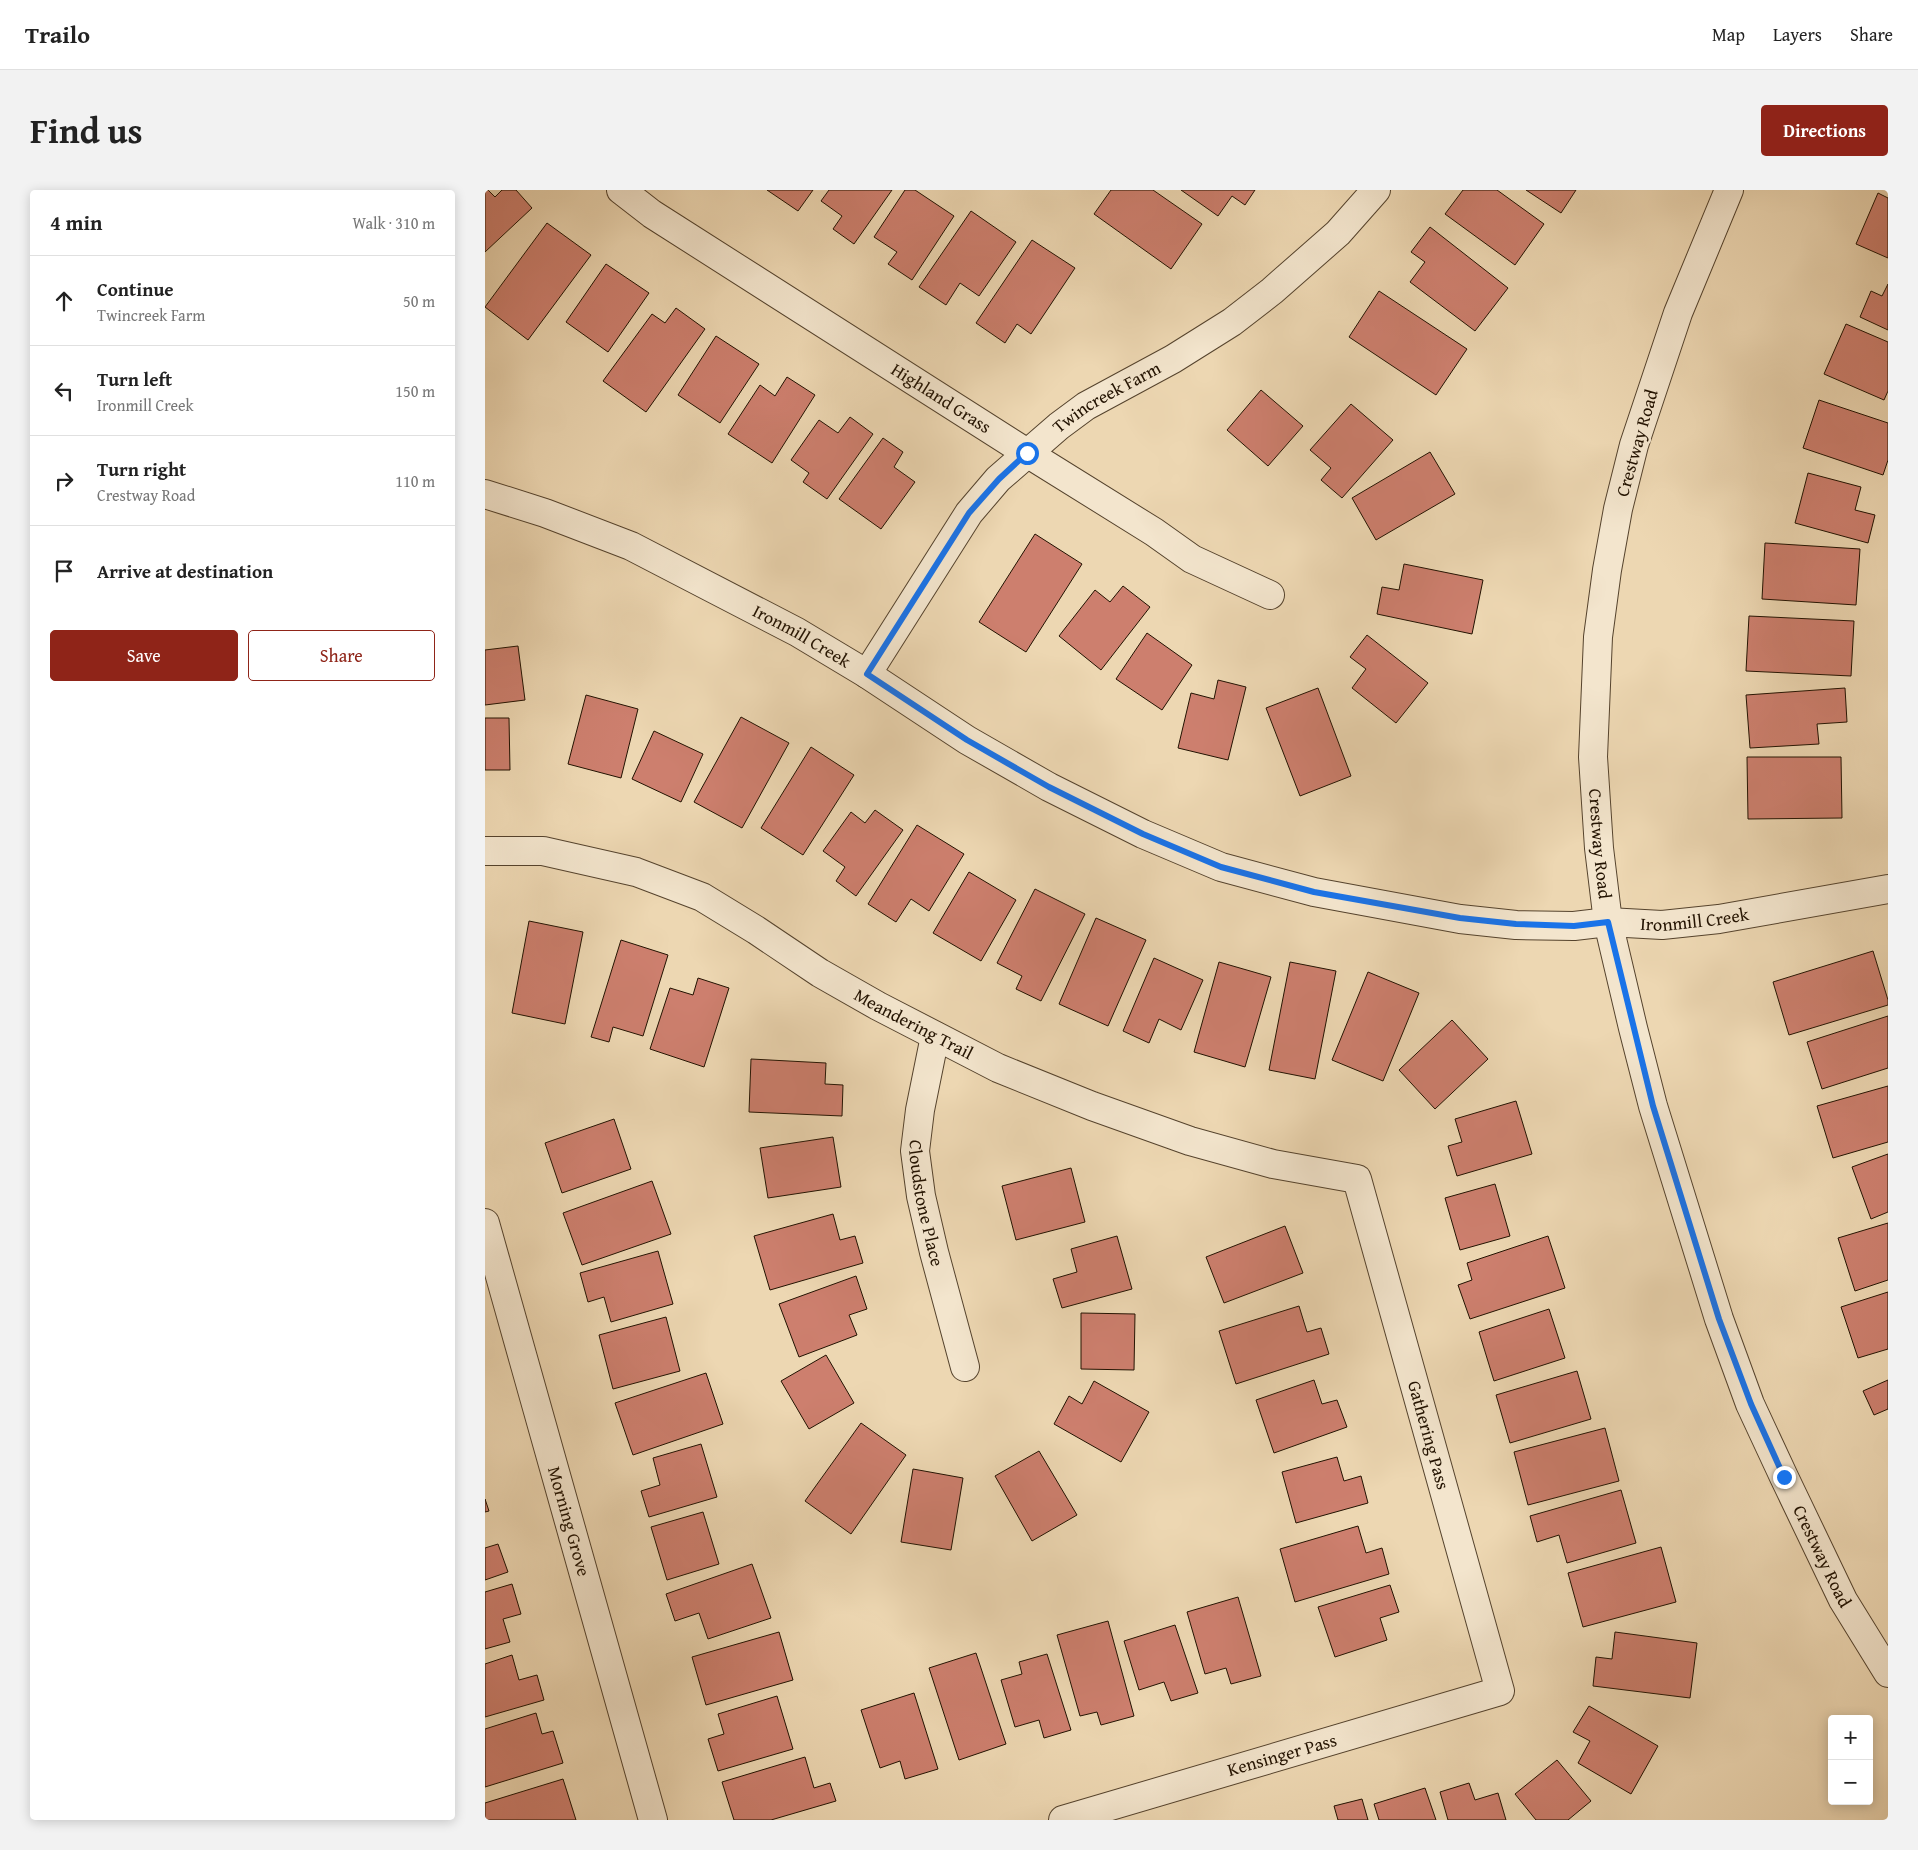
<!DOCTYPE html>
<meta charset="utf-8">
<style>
body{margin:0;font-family:"Gentium Book Plus",serif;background:#f2f2f2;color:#222}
.controls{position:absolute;right:15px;bottom:15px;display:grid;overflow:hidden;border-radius:5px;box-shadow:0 2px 12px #0003}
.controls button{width:45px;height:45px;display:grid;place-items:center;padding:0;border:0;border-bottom:1px solid #e0e0e0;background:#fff;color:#222;font:25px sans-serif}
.stop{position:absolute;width:15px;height:15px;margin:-11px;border:4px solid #1a73e8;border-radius:50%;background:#fff}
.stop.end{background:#1a73e8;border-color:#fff;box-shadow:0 1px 5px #0008}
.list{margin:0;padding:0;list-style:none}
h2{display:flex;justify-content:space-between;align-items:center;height:65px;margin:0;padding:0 20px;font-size:21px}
h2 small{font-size:16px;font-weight:400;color:#767676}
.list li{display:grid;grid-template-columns:32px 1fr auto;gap:15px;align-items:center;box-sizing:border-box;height:90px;padding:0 20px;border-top:1px solid #e0e0e0}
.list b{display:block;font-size:19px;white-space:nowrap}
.list p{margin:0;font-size:16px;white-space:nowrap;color:#767676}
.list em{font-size:16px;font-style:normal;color:#767676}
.actions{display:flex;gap:10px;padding:15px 20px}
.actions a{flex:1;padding:11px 0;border:1px solid #8f2418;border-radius:5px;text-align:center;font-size:18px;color:#8f2418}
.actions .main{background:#8f2418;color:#fff}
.icon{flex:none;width:28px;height:28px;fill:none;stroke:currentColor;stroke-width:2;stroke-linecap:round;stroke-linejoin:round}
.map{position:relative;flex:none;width:1403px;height:1630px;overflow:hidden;border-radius:5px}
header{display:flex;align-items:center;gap:30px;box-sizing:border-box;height:70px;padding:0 25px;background:#fff;border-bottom:1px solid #e0e0e0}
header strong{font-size:24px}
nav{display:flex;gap:28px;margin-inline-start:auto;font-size:18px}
.intro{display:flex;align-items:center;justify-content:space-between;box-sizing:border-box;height:120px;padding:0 30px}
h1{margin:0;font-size:35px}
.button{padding:12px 22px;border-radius:5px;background:#8f2418;color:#fff;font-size:18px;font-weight:700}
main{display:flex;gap:30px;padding:0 30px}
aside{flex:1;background:#fff;border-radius:5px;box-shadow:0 2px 12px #0003}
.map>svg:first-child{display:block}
</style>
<header>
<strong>Trailo</strong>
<nav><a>Map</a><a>Layers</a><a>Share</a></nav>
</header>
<div class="intro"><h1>Find us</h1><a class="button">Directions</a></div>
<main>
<aside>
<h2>4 min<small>Walk · 310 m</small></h2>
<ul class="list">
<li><svg class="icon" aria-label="ahead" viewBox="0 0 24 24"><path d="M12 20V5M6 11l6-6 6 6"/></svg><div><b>Continue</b><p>Twincreek Farm</p></div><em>50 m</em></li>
<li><svg class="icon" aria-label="left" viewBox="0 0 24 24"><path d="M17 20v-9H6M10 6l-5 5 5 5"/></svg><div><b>Turn left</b><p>Ironmill Creek</p></div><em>150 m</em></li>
<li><svg class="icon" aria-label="right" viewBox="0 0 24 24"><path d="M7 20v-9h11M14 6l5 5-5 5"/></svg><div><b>Turn right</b><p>Crestway Road</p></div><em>110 m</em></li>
<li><svg class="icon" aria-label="arrive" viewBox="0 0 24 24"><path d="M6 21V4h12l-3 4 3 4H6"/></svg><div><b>Arrive at destination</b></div></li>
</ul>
<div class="actions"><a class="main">Save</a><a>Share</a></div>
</aside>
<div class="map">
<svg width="1403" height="1630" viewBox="0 0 1403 1630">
<rect width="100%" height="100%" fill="#edd7b2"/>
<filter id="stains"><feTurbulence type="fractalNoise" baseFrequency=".004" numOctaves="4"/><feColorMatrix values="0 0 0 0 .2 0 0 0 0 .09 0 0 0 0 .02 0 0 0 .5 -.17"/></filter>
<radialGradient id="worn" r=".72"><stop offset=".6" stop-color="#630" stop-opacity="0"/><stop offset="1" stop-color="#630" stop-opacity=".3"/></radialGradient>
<g fill="#cd7f6e" stroke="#221201">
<polygon points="0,0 3,0 10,7 17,0 31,0 47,18 0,62"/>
<polygon points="282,0 328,0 313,21"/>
<polygon points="344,0 407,0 369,54 348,39 357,26 336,11"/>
<polygon points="420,0 430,0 469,26 427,90 403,74 412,62 389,47"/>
<polygon points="626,0 668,0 717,34 686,79 609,24"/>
<polygon points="696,0 770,0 760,15 747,6 733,26"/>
<polygon points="978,0 1012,0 1059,34 1030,75 960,24"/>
<polygon points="1041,0 1091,0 1076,23"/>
<polygon points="1393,3 1403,8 1403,68 1371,54"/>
<polygon points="486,21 531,52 494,106 475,93 461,115 434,97"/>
<polygon points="62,33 106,65 43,150 0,117"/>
<polygon points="945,37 1023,98 990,141 925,92 940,72 926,62"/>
<polygon points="547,50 590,78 546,144 532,134 520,153 491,133"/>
<polygon points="121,74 164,103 123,162 81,132"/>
<polygon points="1403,94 1403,140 1375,127 1386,101 1397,106"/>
<polygon points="894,101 982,159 951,205 864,147"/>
<polygon points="191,118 220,139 161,222 118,191 167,124 180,133"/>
<polygon points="1361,134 1403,152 1403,201 1399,210 1339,184"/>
<polygon points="231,146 274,174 235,233 193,205"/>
<polygon points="302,187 330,205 287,273 243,244 275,195 290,206"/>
<polygon points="776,200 818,236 783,276 742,240"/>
<polygon points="1334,210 1403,233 1403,270 1398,285 1318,258"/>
<polygon points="866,214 908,250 857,308 836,290 846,278 825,260"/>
<polygon points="365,227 388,244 342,309 318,292 324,283 306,270 334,230 353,243"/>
<polygon points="398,248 418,262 409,277 430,292 396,339 354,309"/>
<polygon points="945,262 970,304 891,350 867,308"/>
<polygon points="1323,283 1376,297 1370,320 1390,325 1383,353 1310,333"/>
<polygon points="550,344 597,374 541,462 494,432"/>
<polygon points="1280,353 1375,359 1371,415 1277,409"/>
<polygon points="919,374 998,390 987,444 892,424 897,397 914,400"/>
<polygon points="638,396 665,417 616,480 574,446 610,400 625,412"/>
<polygon points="1264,426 1369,431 1366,486 1261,481"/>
<polygon points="662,443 707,475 677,520 631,489"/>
<polygon points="882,445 943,493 911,533 867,498 881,479 865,467"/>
<polygon points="33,456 40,510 0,515 0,460"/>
<polygon points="733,490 761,497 743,570 693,558 706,503 729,509"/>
<polygon points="833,498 866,586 815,606 781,518"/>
<polygon points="1360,498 1362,532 1332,534 1334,554 1265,558 1261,505"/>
<polygon points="101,505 153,519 136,588 83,574"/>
<polygon points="256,527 304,553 257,638 209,612"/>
<polygon points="0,528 24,528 25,580 0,580"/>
<polygon points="169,541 218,564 196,612 147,589"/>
<polygon points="326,557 369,585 318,665 276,638"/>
<polygon points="1262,567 1356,567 1357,628 1263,629"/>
<polygon points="390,620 418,640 371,706 351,691 360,677 338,661 366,622 380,633"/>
<polygon points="432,635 479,664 444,721 426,709 411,732 383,714"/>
<polygon points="484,682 531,710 496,771 448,743"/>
<polygon points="550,699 600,724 556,811 531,799 537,786 512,773"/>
<polygon points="611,728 661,750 623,836 574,814"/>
<polygon points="44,731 98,742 80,834 27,823"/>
<polygon points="136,750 183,765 158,846 128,837 124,852 106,847"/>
<polygon points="1388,761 1403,810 1403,815 1304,845 1288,792"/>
<polygon points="669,768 718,790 696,840 674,829 664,853 638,841"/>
<polygon points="734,772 786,787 760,877 709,862"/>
<polygon points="805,772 851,781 830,889 784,880"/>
<polygon points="883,782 934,803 898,891 847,870"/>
<polygon points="213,788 244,798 219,877 165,859 185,798 208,805"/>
<polygon points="1403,826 1403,878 1337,899 1322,852"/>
<polygon points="967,830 1003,869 950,919 914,880"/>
<polygon points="266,869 341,873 340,894 358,895 357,926 264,922"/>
<polygon points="1403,896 1403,952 1348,968 1332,916"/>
<polygon points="1031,911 1047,964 972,986 963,956 977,952 970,929"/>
<polygon points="129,929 146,979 77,1003 60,953"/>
<polygon points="348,947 356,997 283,1008 275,958"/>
<polygon points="1403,964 1403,1022 1386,1029 1367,977"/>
<polygon points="586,978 600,1032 531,1050 517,996"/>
<polygon points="167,991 186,1044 97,1075 78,1023"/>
<polygon points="1010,994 1025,1046 975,1060 960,1008"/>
<polygon points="348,1024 355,1050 370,1046 378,1073 285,1100 269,1046"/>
<polygon points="1403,1033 1403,1090 1370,1101 1353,1048"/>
<polygon points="800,1036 818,1083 739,1113 721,1067"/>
<polygon points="632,1046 647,1099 577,1118 568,1089 592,1082 586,1059"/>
<polygon points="1063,1046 1080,1098 985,1129 973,1095 987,1090 982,1073"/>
<polygon points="173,1061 188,1114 126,1132 119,1107 103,1112 95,1083"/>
<polygon points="371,1086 382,1119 364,1125 372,1145 314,1167 294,1114"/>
<polygon points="1403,1102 1403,1159 1373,1168 1356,1117"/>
<polygon points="814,1116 822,1142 836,1138 844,1164 751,1194 734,1141"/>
<polygon points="1064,1119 1080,1168 1009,1191 994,1142"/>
<polygon points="596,1123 650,1124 649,1180 596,1179"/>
<polygon points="181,1127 195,1181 128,1199 114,1145"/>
<polygon points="341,1165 369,1213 324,1239 296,1191"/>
<polygon points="1092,1181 1106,1229 1025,1253 1011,1205"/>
<polygon points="221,1183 238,1234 148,1265 130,1213"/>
<polygon points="829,1190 837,1214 852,1210 862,1237 789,1263 771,1210"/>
<polygon points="1403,1190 1403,1219 1389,1225 1378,1201"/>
<polygon points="609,1191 664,1222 636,1272 569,1234 584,1206 597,1214"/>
<polygon points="376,1233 421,1265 366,1344 320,1311"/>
<polygon points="1120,1238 1134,1291 1043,1315 1029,1262"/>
<polygon points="216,1254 232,1307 164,1327 156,1301 175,1295 168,1268"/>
<polygon points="554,1261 592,1325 547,1351 510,1286"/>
<polygon points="852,1267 859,1291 876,1286 883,1313 811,1333 797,1282"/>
<polygon points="428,1279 478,1288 466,1360 416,1352"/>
<polygon points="1136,1300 1151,1353 1082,1373 1074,1345 1052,1352 1045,1326"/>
<polygon points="0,1309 4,1321 0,1322"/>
<polygon points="218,1322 234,1374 182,1390 166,1337"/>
<polygon points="873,1336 881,1363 897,1358 904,1384 810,1412 795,1359"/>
<polygon points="13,1354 23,1382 0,1390 0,1358"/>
<polygon points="1176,1357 1191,1412 1098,1437 1083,1383"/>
<polygon points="267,1374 286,1428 223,1449 214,1423 190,1431 181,1404"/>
<polygon points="27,1394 36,1424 18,1429 25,1452 0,1459 0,1402"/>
<polygon points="905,1395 914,1422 895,1428 902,1450 850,1467 833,1417"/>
<polygon points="753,1407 776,1486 746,1494 741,1478 720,1484 702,1422"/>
<polygon points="623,1431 649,1526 616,1535 612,1522 595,1526 572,1445"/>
<polygon points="690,1435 713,1503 686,1511 679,1492 654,1500 639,1451"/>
<polygon points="294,1442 308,1490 221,1515 207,1467"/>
<polygon points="1130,1442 1212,1453 1205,1508 1108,1496 1111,1467 1127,1469"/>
<polygon points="491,1463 521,1554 474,1570 444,1478"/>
<polygon points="562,1464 586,1540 559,1548 554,1530 530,1537 516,1490 537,1484 534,1472"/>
<polygon points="27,1465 34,1490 52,1485 59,1510 0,1527 0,1474"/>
<polygon points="429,1503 453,1579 420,1589 415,1571 395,1578 376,1520"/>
<polygon points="292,1506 308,1559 233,1581 223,1549 239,1544 233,1524"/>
<polygon points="1104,1516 1173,1556 1146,1604 1093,1573 1105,1551 1088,1542"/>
<polygon points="51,1523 57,1544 68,1541 78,1573 0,1597 0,1539"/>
<polygon points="320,1567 329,1598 345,1593 351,1611 286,1630 249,1630 237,1592"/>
<polygon points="1072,1570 1106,1611 1083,1630 1051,1630 1030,1604"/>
<polygon points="78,1589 91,1630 0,1630 0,1613"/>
<polygon points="984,1593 990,1610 1013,1603 1021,1630 963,1630 955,1602"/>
<polygon points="940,1598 951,1630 894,1630 889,1614"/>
<polygon points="877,1609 883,1630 853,1630 849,1616"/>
</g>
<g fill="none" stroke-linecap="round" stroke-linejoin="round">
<defs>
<g id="minor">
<path id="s1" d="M136 0 167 24 542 263 669 342 707 369 785 405"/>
<path id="s2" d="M0 304 60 323 146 356 312 442 382 484 482 550 564 597 658 644 736 677 829 702 975 729 1031 735 1089 736 1123 732 1177 735 1234 729 1403 699"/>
<path id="s3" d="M382 484 484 323 513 289 574 236 601 216 688 169 747 132 787 101 853 43 891 0"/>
<path id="s4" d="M0 661H58L151 682 217 707 271 740 335 783 393 816 513 878 607 916 705 951 788 974 872 989 1015 1501 578 1630"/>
<path id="s5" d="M450 846 435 920 430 961 436 1006 449 1062 480 1177"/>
<path id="s6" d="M0 1033 168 1630"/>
</g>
<g id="tertiary">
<path id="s7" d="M1244 0 1193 123 1149 255 1133 319 1122 380 1113 447 1108 567 1114 658 1123 732 1148 838 1168 916 1234 1129 1265 1214 1299 1287 1358 1410 1403 1483"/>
</g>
</defs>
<use href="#minor" stroke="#55432d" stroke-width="30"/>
<use href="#tertiary" stroke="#55432d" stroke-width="30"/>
<use href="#minor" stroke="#f3e5cd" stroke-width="28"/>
<use href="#tertiary" stroke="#f3e5cd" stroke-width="28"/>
</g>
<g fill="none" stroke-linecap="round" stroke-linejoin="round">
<polyline stroke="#1a73e8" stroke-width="6" points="542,263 514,289 484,323 382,484 482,550 564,597 658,644 736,677 829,702 975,728 1031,734 1089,736 1123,732 1168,916 1234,1129 1266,1214 1299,1287"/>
</g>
<g text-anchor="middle" stroke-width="5" stroke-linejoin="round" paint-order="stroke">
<g font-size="18" fill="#221201" stroke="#f3e5cd">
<text dy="6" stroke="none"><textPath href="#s3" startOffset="372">Twincreek Farm</textPath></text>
<text dy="6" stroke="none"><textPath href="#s1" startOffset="382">Highland Grass</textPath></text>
<text transform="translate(1152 253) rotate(-74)" y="6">Crestway Road</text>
<text dy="6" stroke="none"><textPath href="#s2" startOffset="348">Ironmill Creek</textPath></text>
<text dy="6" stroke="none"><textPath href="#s7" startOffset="675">Crestway Road</textPath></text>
<text dy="6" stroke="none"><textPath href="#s2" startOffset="1308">Ironmill Creek</textPath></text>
<text dy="6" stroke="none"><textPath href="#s4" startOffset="471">Meandering Trail</textPath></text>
<text dy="6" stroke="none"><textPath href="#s5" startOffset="170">Cloudstone Place</textPath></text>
<text dy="6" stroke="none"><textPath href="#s4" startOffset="1209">Gathering Pass</textPath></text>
<text dy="6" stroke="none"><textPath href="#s6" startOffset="310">Morning Grove</textPath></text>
<text dy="6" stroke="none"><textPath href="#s7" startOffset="1425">Crestway Road</textPath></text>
<text transform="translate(797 1565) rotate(-16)" y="6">Kensinger Pass</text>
</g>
</g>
<rect width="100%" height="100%" filter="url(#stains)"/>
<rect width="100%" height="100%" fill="url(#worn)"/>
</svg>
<div class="controls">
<button>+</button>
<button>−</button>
</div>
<div class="stop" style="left:542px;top:263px"></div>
<div class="stop end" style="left:1299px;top:1287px"></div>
</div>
</main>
